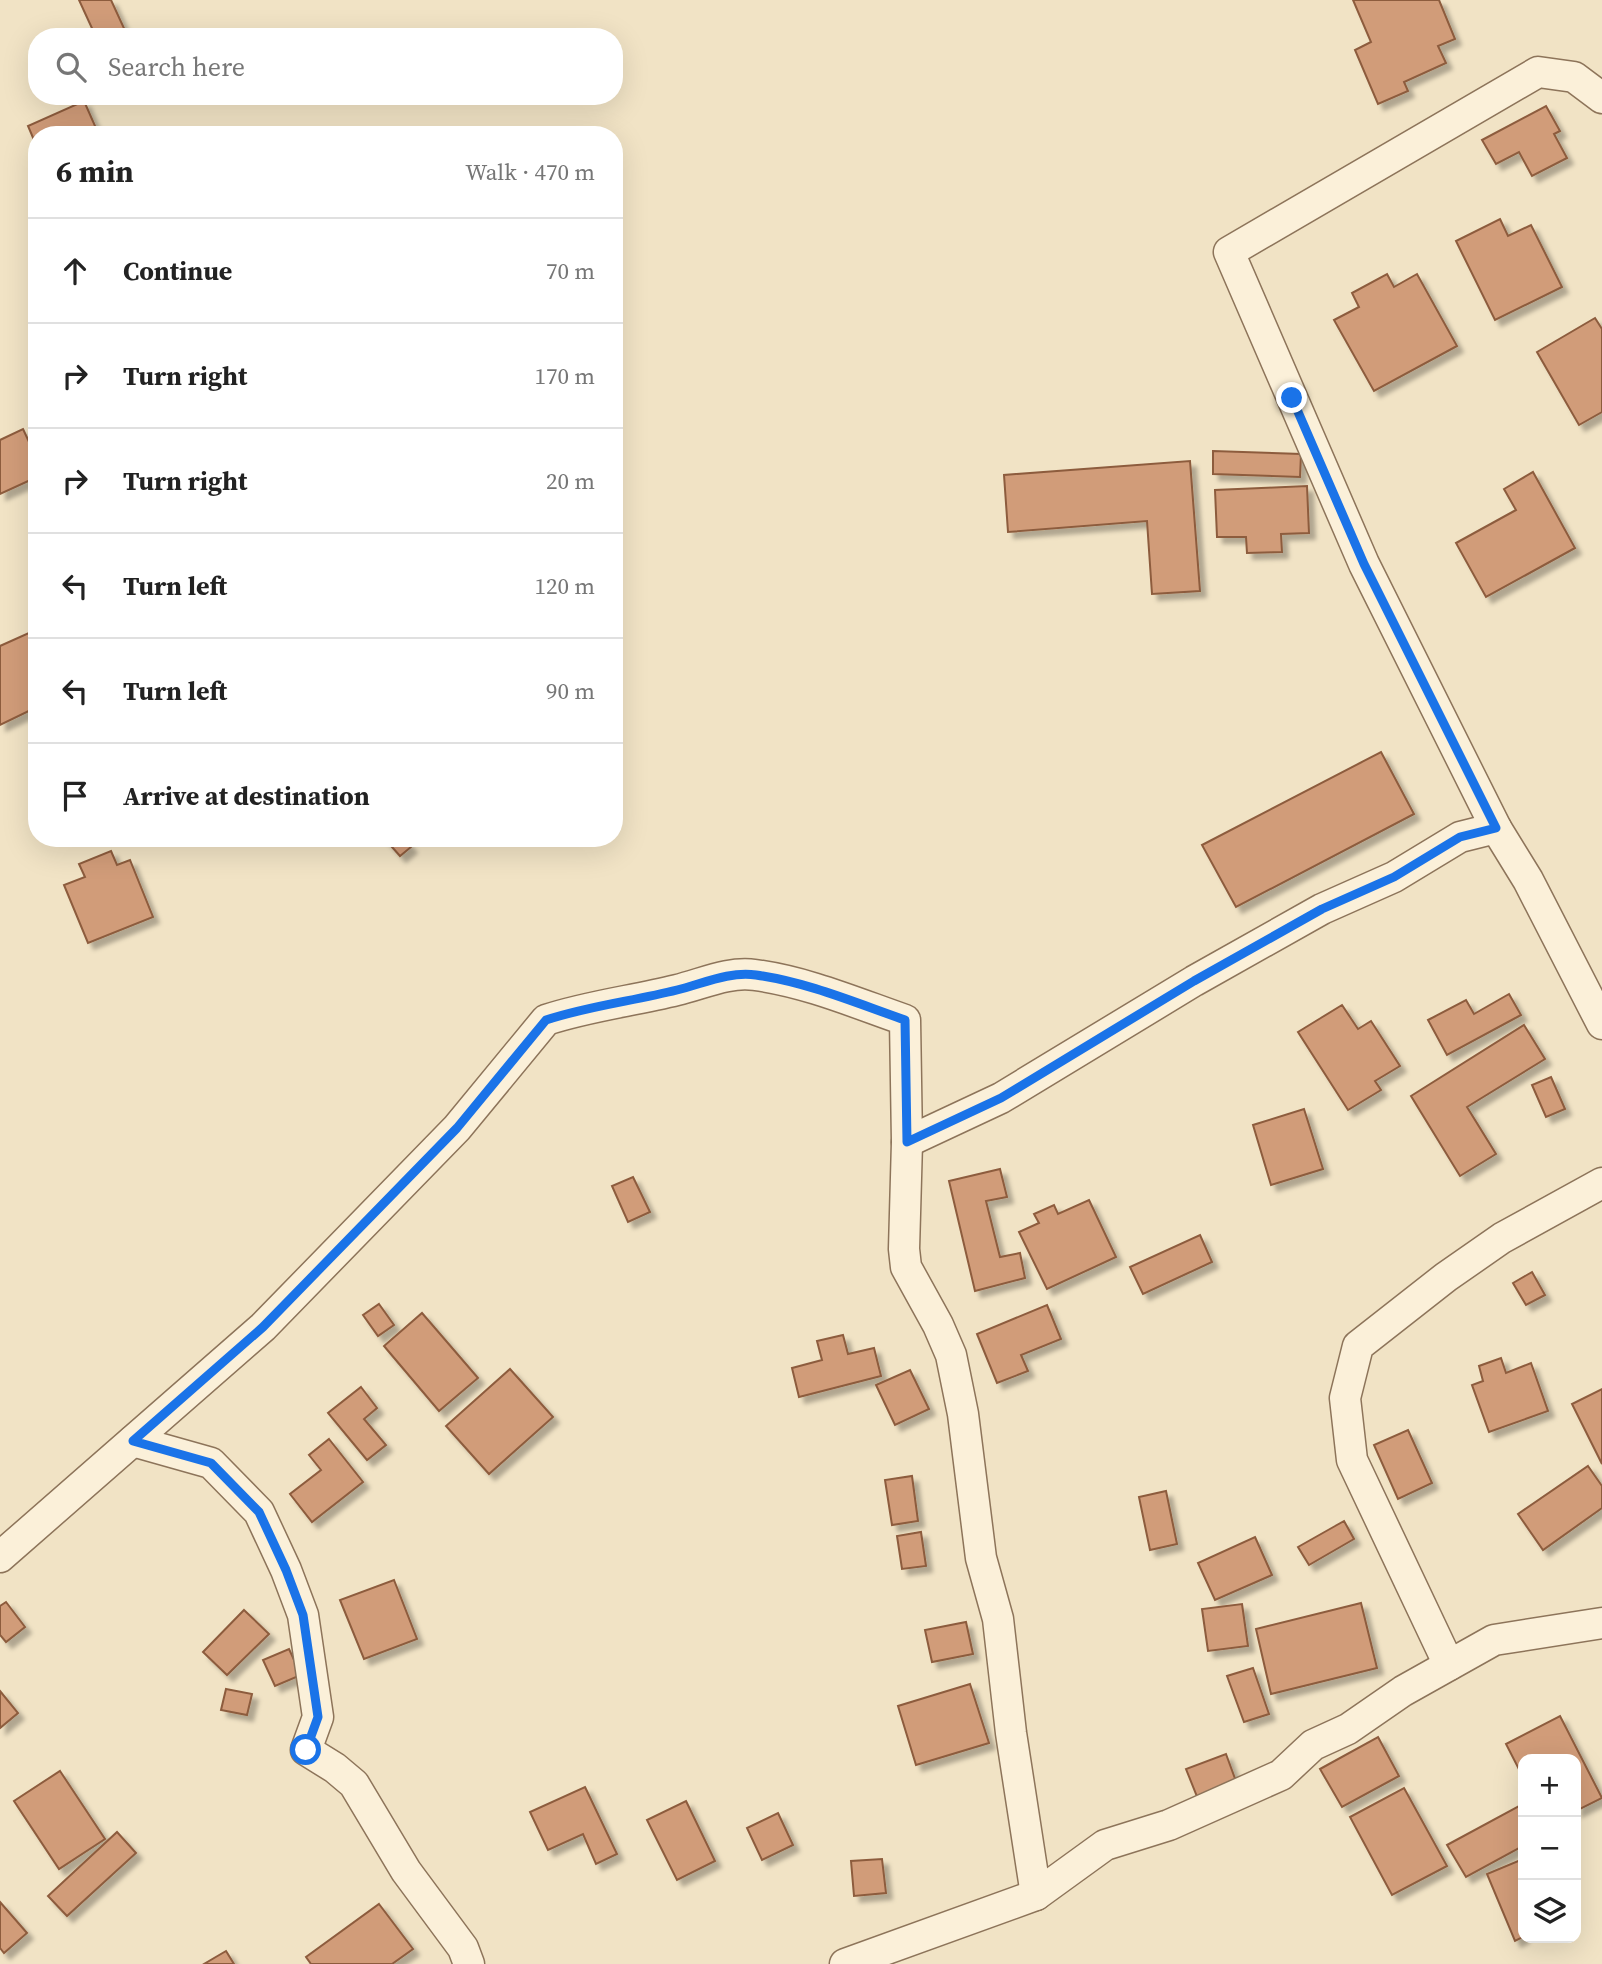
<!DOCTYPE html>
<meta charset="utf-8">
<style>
body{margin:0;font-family:"Source Serif 4",serif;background:#f2f2f2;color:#222}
.controls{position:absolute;right:21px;bottom:21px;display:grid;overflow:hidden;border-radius:14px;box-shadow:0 7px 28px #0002}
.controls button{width:63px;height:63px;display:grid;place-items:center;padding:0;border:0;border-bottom:2px solid #e0e0e0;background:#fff;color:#222;font:35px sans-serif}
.stop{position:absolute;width:21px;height:21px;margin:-16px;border:5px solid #1a73e8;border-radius:50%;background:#fff}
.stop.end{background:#1a73e8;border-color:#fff;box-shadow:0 2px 7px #0008}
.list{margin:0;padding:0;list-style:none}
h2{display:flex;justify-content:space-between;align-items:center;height:91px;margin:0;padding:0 28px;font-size:30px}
h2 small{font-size:23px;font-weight:400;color:#767676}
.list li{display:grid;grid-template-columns:46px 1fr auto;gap:21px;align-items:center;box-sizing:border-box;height:105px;padding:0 28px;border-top:2px solid #e0e0e0}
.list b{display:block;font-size:26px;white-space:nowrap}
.list em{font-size:23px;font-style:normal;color:#767676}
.icon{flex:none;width:38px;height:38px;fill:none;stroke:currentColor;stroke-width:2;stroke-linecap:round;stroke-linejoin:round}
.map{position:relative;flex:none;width:1602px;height:1964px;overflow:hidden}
.search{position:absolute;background:#fff;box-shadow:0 7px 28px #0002;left:28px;top:28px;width:595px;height:77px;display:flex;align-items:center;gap:18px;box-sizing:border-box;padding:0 24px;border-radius:28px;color:#767676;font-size:26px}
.panel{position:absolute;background:#fff;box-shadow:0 7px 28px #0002;left:28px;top:126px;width:595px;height:721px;border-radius:28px}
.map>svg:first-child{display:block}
</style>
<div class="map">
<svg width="1602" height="1964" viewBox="0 0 1602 1964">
<defs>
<filter id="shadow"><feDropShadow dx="6" dy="6" stdDeviation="2" flood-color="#0004"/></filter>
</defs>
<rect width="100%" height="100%" fill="#f1e3c5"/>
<g fill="#d19c79" stroke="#8d5c3e" stroke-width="2" filter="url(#shadow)">
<polygon points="79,0 111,0 128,37 96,37"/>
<polygon points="1353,0 1439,0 1455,39 1438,46 1446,63 1404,82 1408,91 1378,104 1355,50 1371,42"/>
<polygon points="84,101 99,135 37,135 37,147 28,126"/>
<polygon points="1546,106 1560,131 1554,134 1567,158 1532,176 1519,152 1496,164 1482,140"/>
<polygon points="1500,219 1508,236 1531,225 1562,287 1495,320 1456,241"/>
<polygon points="1387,274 1394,287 1417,274 1457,346 1374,391 1334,320 1359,307 1352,293"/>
<polygon points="1595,318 1602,329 1602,412 1579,425 1537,352"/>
<polygon points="23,429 37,459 37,477 0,494 0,440"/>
<polygon points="1213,451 1301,454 1300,477 1213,474"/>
<polygon points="1190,461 1200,591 1152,594 1147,521 1008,532 1004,475"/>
<polygon points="1533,472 1575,548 1486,597 1456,543 1516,510 1504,489"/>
<polygon points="1307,486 1309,533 1281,534 1282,552 1247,553 1246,537 1217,537 1215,490"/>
<polygon points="31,632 37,644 37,707 0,725 0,646"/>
<polygon points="1381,752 1414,814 1236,907 1202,845"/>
<polygon points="384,838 403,838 411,847 400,856"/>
<polygon points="111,851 117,865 130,860 153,917 88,943 64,885 85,877 79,864"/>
<polygon points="1509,994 1521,1015 1447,1055 1428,1020 1466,1000 1474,1014"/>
<polygon points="1342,1005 1358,1029 1371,1021 1400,1066 1375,1081 1381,1090 1348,1110 1298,1032"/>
<polygon points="1524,1025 1545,1059 1467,1107 1496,1154 1460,1176 1411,1096"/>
<polygon points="1551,1077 1565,1109 1546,1117 1532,1085"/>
<polygon points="1304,1109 1323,1169 1271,1185 1253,1125"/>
<polygon points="1000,1169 1007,1197 986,1201 1000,1257 1020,1253 1025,1278 975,1291 949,1181"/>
<polygon points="633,1177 650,1212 628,1222 612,1186"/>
<polygon points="1089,1200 1116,1257 1047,1289 1019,1232 1039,1223 1034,1214 1054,1205 1058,1214"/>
<polygon points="1200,1235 1212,1262 1143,1294 1130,1267"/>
<polygon points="1532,1272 1545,1295 1526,1305 1513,1283"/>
<polygon points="379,1304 394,1325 378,1336 363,1315"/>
<polygon points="1047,1305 1061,1339 1021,1355 1028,1371 997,1383 977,1334"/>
<polygon points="422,1313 478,1378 439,1411 384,1346"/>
<polygon points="843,1335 848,1354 874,1348 881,1376 799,1397 792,1368 822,1360 817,1341"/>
<polygon points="1501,1358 1506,1373 1531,1363 1548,1411 1489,1432 1472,1385 1483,1381 1479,1366"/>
<polygon points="510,1369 553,1417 489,1474 446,1426"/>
<polygon points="910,1370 929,1409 895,1425 876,1385"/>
<polygon points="361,1387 377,1408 364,1419 386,1445 367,1460 328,1413"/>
<polygon points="1602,1389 1602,1464 1572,1404"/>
<polygon points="1408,1430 1432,1483 1398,1499 1374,1445"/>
<polygon points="329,1439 363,1482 312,1522 290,1494 321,1470 309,1455"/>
<polygon points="1588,1466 1602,1486 1602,1508 1543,1550 1518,1514"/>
<polygon points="912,1476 918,1521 892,1525 885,1480"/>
<polygon points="1166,1491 1177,1544 1150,1550 1139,1497"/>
<polygon points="1344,1521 1354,1539 1309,1565 1298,1547"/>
<polygon points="921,1532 926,1566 902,1569 897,1536"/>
<polygon points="1255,1537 1272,1575 1215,1600 1198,1563"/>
<polygon points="394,1580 417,1639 364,1659 340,1600"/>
<polygon points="6,1602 25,1627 6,1642 0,1635 0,1606"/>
<polygon points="1361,1603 1377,1668 1271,1694 1256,1629"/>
<polygon points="1242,1604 1248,1646 1208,1651 1202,1609"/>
<polygon points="244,1610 269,1634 227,1675 203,1652"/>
<polygon points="966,1622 973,1654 932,1662 925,1630"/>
<polygon points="289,1649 301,1675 275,1686 263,1660"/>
<polygon points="1253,1668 1269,1714 1244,1722 1227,1676"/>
<polygon points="970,1684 989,1743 916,1765 898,1706"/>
<polygon points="226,1689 252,1694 247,1715 221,1710"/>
<polygon points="0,1691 18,1713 0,1728"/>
<polygon points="1560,1716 1602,1798 1576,1811 1576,1759 1523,1759 1523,1777 1506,1744"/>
<polygon points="1378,1737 1399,1776 1342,1807 1320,1769"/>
<polygon points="1226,1754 1237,1784 1198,1799 1186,1769"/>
<polygon points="60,1771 105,1839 59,1869 14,1801"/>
<polygon points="585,1787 617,1854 596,1864 583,1834 548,1850 530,1812"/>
<polygon points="1404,1788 1447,1866 1392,1895 1350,1817"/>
<polygon points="686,1801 715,1861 677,1880 647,1820"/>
<polygon points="1519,1806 1523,1813 1523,1846 1466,1877 1447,1845"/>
<polygon points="778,1813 793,1845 762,1860 747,1828"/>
<polygon points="117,1832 136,1853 67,1916 48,1896"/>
<polygon points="882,1859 886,1893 854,1896 851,1861"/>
<polygon points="1523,1859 1523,1937 1515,1941 1487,1874"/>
<polygon points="0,1902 27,1933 4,1953 0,1948"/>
<polygon points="379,1904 413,1949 392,1964 311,1964 306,1957"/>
<polygon points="226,1951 234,1964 204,1964"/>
</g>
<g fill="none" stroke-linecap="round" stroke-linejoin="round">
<defs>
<g id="street">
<polyline points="1496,828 1364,564 1229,252 1538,72 1574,77 1602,98"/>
<polyline points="907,1142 1001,1098 1194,981 1322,909 1394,877 1460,837 1496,828 1528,880 1602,1024"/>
<polyline points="133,1441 211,1463 259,1512 286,1570 303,1615 318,1717 306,1750 335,1768 354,1784 406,1871 463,1948 469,1964"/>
<path d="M0 1557 263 1327 457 1128 546 1020C588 1006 633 1001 677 990 702 984 729 971 755 975 807 982 856 1003 905 1020L907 1142 904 1249 906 1267 938 1325 951 1355 963 1414 981 1558 998 1619 1011 1733 1036 1895"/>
<polyline points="1449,1665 1352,1460 1345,1398 1358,1346 1446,1277 1502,1238 1602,1183"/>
<polyline points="845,1964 1036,1895 1105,1845 1169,1825 1281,1775 1313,1745 1348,1729 1403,1691 1494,1640 1602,1623"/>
</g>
</defs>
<use href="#street" stroke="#8d745a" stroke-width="33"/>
<use href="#street" stroke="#fbf0d9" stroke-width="30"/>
</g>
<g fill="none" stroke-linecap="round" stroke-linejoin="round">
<path stroke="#1a73e8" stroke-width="9" d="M306 1750 318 1717 303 1615 286 1570 259 1512 211 1463 133 1441 263 1327 457 1128 546 1020C588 1006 633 1001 677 990 702 984 729 971 756 975 807 982 856 1003 905 1020L907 1142 1001 1098 1194 981 1322 909 1394 877 1460 837 1496 828 1364 564 1292 398"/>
</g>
</svg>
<div class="controls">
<button>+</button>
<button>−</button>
<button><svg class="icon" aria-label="layers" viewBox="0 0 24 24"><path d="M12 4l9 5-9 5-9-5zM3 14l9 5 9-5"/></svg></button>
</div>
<div class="stop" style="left:306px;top:1750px"></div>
<div class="stop end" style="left:1292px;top:398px"></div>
<div class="search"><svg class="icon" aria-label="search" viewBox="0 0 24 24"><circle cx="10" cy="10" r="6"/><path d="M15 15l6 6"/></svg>Search here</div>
<section class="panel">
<h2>6 min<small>Walk · 470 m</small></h2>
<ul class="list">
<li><svg class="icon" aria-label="ahead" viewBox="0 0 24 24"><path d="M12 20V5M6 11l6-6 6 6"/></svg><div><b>Continue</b></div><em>70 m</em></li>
<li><svg class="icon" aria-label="right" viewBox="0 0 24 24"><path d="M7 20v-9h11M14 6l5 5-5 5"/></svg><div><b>Turn right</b></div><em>170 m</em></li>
<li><svg class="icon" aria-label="right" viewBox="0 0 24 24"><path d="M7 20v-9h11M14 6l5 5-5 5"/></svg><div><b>Turn right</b></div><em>20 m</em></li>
<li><svg class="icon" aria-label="left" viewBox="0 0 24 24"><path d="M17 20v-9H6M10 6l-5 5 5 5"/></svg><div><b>Turn left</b></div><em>120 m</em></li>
<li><svg class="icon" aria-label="left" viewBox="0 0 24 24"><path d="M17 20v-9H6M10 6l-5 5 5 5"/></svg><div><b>Turn left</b></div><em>90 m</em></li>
<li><svg class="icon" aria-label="arrive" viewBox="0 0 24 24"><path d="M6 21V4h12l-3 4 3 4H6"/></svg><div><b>Arrive at destination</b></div></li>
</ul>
</section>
</div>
